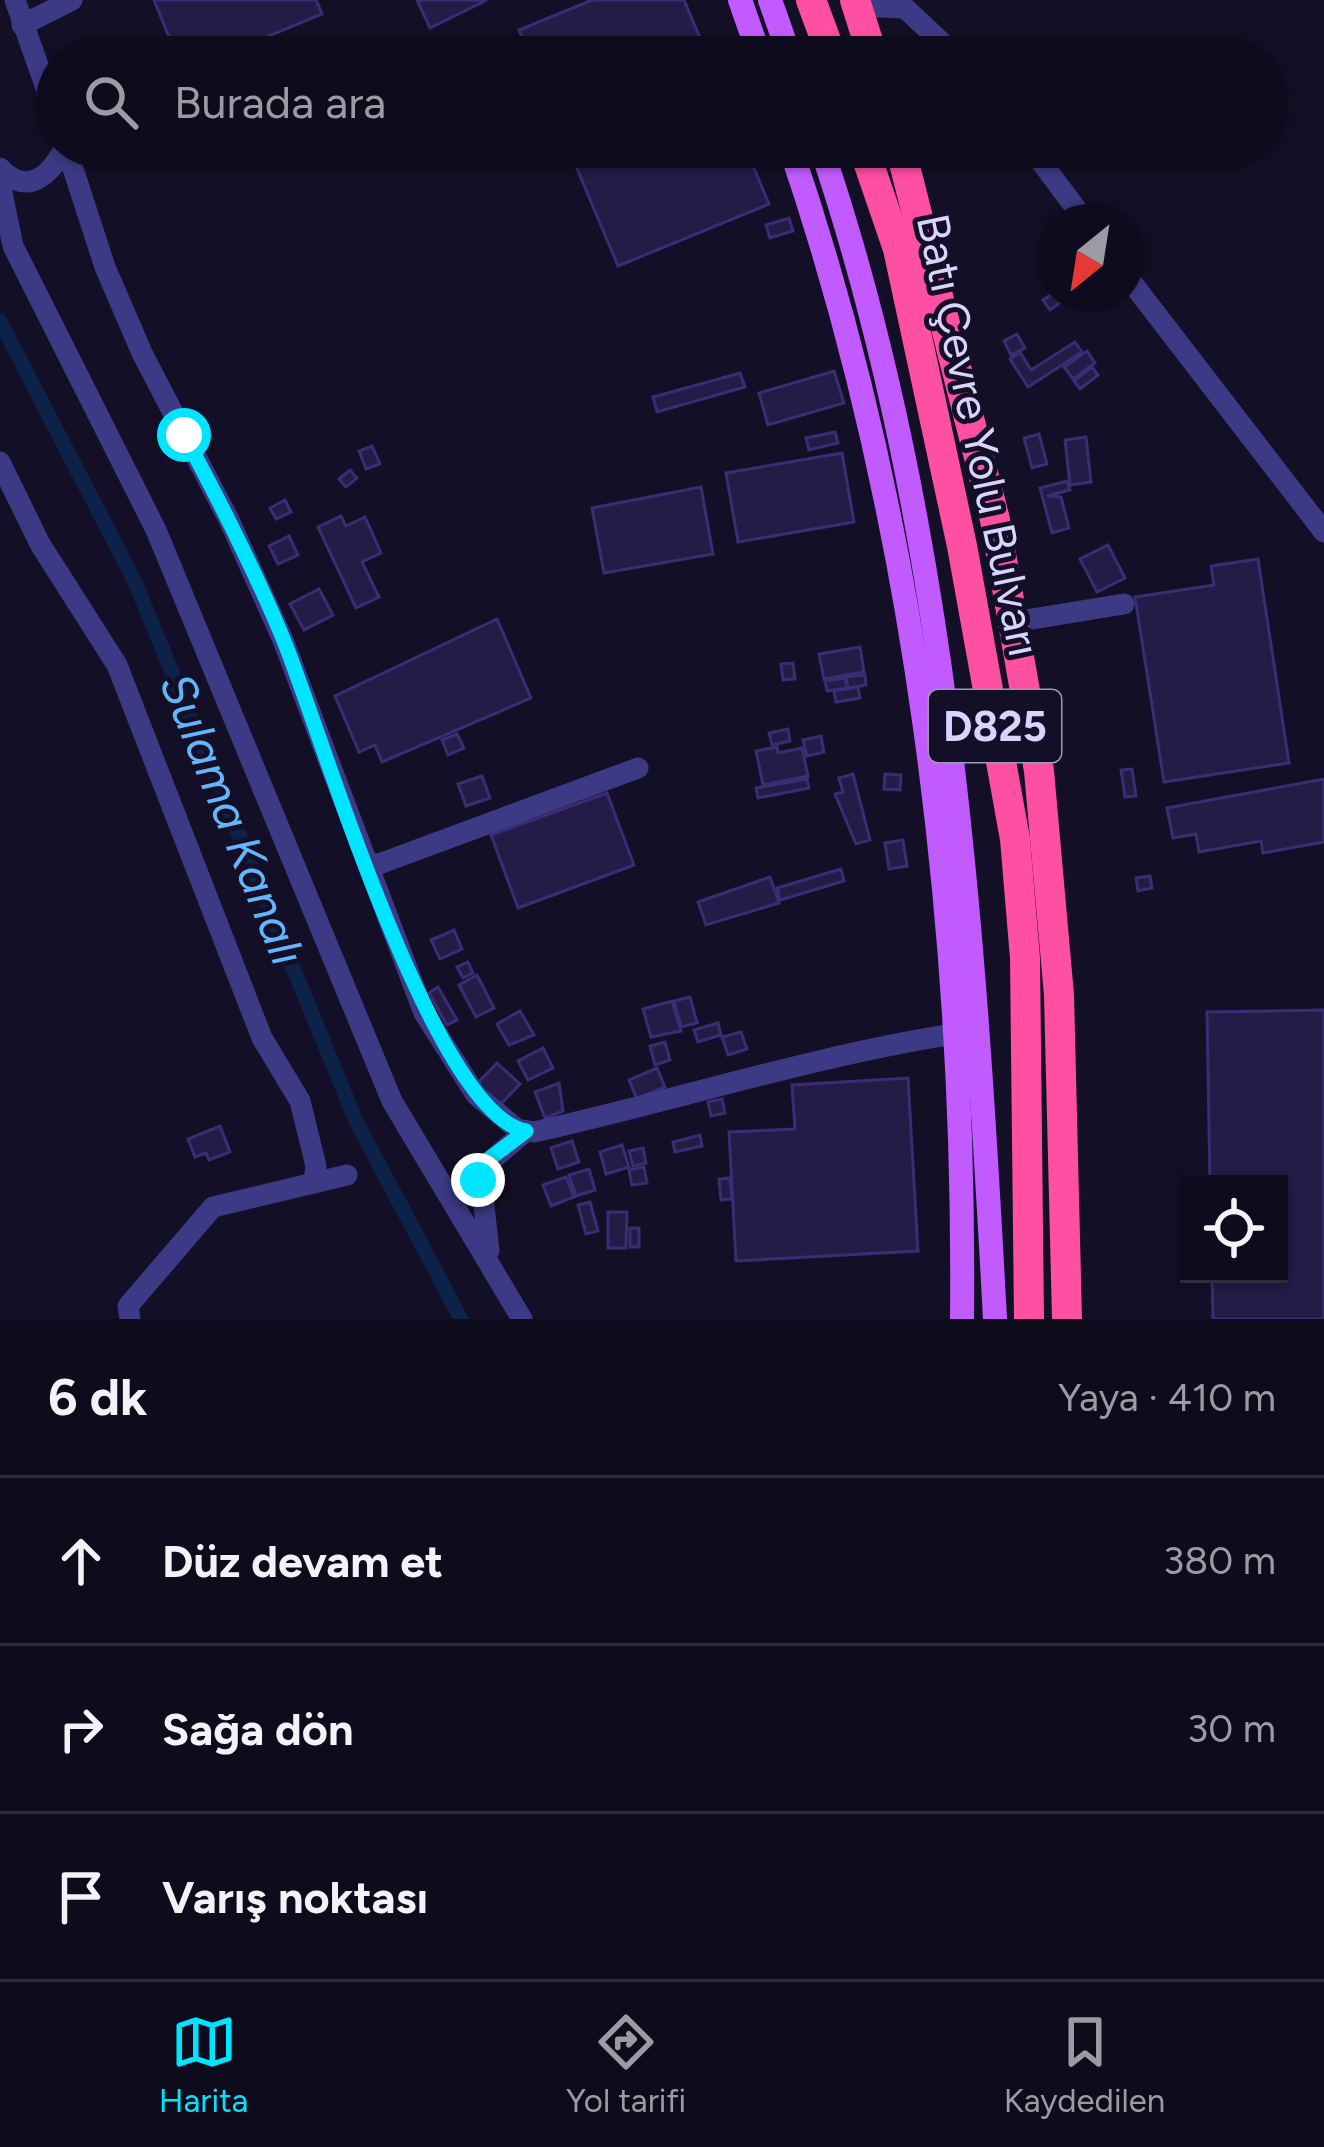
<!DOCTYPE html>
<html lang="tr">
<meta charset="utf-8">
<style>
body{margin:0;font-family:Figtree,sans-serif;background:#171425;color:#f1f3f6}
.controls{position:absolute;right:36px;bottom:36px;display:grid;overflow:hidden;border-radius:0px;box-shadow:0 3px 9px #0004}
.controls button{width:108px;height:108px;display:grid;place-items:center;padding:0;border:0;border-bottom:3px solid #2e2b3b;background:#0e0b1c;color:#f1f3f6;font:60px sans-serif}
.compass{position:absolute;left:1036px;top:204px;width:108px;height:108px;border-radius:50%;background:#0e0b1c;box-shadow:0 3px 9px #0004;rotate:210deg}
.stop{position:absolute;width:36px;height:36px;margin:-27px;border:9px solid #00e5ff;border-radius:50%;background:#fff}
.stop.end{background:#00e5ff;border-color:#fff;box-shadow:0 3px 12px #0008}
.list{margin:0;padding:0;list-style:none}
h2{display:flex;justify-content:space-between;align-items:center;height:156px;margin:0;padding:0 48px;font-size:51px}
h2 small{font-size:39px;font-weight:400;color:#9b9ba3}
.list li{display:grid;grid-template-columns:78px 1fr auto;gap:36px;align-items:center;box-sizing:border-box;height:168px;padding:0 48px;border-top:3px solid #2e2b3b}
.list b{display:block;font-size:45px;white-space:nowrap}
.list em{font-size:39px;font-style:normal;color:#9b9ba3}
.icon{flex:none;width:66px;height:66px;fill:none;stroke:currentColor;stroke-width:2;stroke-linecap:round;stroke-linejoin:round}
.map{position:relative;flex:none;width:1324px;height:1319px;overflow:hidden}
.search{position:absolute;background:#0e0b1c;box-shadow:0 3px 9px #0004;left:36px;right:36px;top:36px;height:132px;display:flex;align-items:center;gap:30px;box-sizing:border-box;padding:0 42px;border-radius:66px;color:#9b9ba3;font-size:45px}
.sheet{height:660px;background:#0e0b1c}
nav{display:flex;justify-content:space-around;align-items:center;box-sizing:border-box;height:168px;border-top:3px solid #2e2b3b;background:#0e0b1c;font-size:33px;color:#9b9ba3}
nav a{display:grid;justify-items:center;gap:6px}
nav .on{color:#00e5ff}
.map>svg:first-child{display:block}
</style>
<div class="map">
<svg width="1324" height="1319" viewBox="0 0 1324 1319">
<rect width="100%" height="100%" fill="#130f26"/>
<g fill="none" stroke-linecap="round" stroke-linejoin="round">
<polyline stroke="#0c2248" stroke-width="15" points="0,321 135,582 356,1121 461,1319"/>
</g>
<g fill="#241b47" stroke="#3b2d73" stroke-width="3">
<polygon points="154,0 316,0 322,14 218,57 177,57"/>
<polygon points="417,0 487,0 430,28"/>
<polygon points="592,0 684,0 708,57 531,57 519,30"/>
<polygon points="568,147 745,147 769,204 618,266"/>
<polygon points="789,218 793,231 770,238 766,225"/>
<polygon points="1054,293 1061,302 1050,310 1043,300"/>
<polygon points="1017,334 1025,348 1011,355 1004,341"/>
<polygon points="1075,342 1082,352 1028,387 1010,359 1020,352 1031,370"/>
<polygon points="1087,351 1095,363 1073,379 1064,367"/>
<polygon points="1092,367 1098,375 1080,389 1074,381"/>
<polygon points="834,371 844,403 768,425 759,393"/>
<polygon points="740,373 745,387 657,412 653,397"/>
<polygon points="835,432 838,443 809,450 806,438"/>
<polygon points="1039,434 1047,464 1032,468 1024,438"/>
<polygon points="1086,437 1091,482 1070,485 1065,440"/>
<polygon points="372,446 380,464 366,469 359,451"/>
<polygon points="842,453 854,522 738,542 726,473"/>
<polygon points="350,470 357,478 346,487 339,479"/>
<polygon points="1067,481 1070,490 1047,496 1061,497 1069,528 1052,533 1040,488"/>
<polygon points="701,487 713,554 604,573 592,508"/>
<polygon points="285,500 291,512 276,519 270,508"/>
<polygon points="341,516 346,526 365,517 381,553 362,562 379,597 356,608 318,527"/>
<polygon points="289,536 298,555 278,564 269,546"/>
<polygon points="1108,545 1125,578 1097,592 1080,559"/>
<polygon points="1258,559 1289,763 1164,782 1135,597 1214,585 1211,566"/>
<polygon points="319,589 333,615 304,630 290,604"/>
<polygon points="497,619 531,698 382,762 375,745 359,752 335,696"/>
<polygon points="860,647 864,672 824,679 819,654"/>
<polygon points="793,663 795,679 783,680 781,664"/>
<polygon points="865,675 866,685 848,688 846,677"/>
<polygon points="845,678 847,688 827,691 825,681"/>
<polygon points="858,687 860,698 836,702 834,691"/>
<polygon points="788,729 790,741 772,745 769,733"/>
<polygon points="457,734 464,748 448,755 442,740"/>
<polygon points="821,736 824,752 807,756 803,740"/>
<polygon points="777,747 778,753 802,748 808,776 763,785 756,751"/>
<polygon points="1132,769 1136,796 1125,797 1121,770"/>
<polygon points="853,774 870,840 856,844 835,794 843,792 839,778"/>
<polygon points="885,774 901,775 900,790 884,789"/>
<polygon points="482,776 490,798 466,806 458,784"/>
<polygon points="807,779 809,788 758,798 756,788"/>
<polygon points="1324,779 1324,842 1263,853 1261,841 1199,852 1196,834 1173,838 1167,808"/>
<polygon points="607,793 634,865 518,908 491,835"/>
<polygon points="903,840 907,866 889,869 885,843"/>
<polygon points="841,869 844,881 780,900 777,888"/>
<polygon points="1150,876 1152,888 1138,891 1136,878"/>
<polygon points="770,877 779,903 706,925 698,902"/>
<polygon points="454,930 462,949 440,959 431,940"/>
<polygon points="468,962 473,973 463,978 457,967"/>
<polygon points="477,975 494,1008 476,1017 459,985"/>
<polygon points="438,987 457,1020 447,1025 429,993"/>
<polygon points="690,997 697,1023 681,1027 674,1001"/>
<polygon points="672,1001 681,1031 651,1037 643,1009"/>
<polygon points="1324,1010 1324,1319 1213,1319 1212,1274 1279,1274 1279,1184 1210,1184 1207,1012"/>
<polygon points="520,1011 534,1035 509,1045 497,1024"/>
<polygon points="718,1023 721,1035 698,1042 694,1030"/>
<polygon points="741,1032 747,1049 728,1055 722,1037"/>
<polygon points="665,1042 670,1060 655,1065 650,1046"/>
<polygon points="543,1048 553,1068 528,1080 518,1061"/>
<polygon points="497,1063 520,1084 500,1105 477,1084"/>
<polygon points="657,1068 665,1087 637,1099 629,1080"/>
<polygon points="908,1078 918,1251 736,1261 729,1132 795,1129 792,1085"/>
<polygon points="559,1083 563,1111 545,1118 535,1092"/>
<polygon points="722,1099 725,1113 711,1116 708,1102"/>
<polygon points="220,1126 230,1152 209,1160 206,1153 195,1157 188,1139"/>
<polygon points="700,1135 702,1146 675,1152 673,1142"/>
<polygon points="572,1141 579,1162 558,1169 551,1148"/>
<polygon points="622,1145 629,1167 606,1174 600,1152"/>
<polygon points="643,1148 646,1163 633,1166 629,1151"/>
<polygon points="644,1167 647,1183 632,1185 629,1170"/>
<polygon points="589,1169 595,1190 576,1196 569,1175"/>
<polygon points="566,1177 574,1197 551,1206 543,1185"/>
<polygon points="730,1178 732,1199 721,1200 719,1179"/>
<polygon points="590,1202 598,1231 586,1234 578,1205"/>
<polygon points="608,1212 627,1212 626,1248 608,1248"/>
<rect x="630" y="1228" width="9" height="19"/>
</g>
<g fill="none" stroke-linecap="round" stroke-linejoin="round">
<g stroke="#3d3a85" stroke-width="21">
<polyline points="15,0 57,119"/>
<polyline points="857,6 905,8 957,57"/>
<polyline points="22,25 72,0"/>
<path d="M66 147 105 267 142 353 230 522 283 640 424 1013 476 1095 517 1129 534 1132C674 1101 812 1056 954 1034"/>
<polyline points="1030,147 1086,222"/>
<path d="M0 168C27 197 50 176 65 147"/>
<polyline points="0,183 13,246 156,530 392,1101 522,1319"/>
<polyline points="1126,275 1324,532"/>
<polyline points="0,462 40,544 117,665 262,1038 300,1101 316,1166 314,1183"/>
<polyline points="1013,622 1124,604"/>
<polyline points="368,863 379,864 638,768"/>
<polyline points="489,1251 480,1170 526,1131"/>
<polyline points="130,1319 128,1306 213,1207 347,1175"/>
</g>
<g stroke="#c25bff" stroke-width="24">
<polyline points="740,0 760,57"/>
<polyline points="770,0 790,57"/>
<path d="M790 147C916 515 966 931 962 1319"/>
<path d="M821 147C948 522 974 926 995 1319"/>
</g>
<g stroke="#ff4fa3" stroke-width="30">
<polyline points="811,0 832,57"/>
<polyline points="855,0 873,57"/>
<polyline points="863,147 898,249 962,546 1015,839 1025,958 1029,1319"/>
<polyline points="900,147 995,520 1039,771 1059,995 1067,1319"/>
</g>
</g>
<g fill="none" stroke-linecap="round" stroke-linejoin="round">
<path stroke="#00e5ff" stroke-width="15" d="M184 435C220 502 255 570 284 641 321 731 433 1114 526 1131L486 1161 478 1180"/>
</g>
<g text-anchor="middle" stroke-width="10" stroke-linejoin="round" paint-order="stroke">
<rect fill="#130f26" stroke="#9e99be" stroke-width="3" x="929" y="690" width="132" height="72" rx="9"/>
<g font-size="42" font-weight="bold" fill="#d9d4ff">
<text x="995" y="741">D825</text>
</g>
<g font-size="45" fill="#d9d4ff" stroke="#130f26">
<text transform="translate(979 435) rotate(78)" y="16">Batı Çevre Yolu Bulvarı</text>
</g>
<g font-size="48" font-style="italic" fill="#62b6ff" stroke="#130f26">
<text transform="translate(233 819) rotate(68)" y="17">Sulama Kanalı</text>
</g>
</g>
</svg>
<div class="controls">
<button><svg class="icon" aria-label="locate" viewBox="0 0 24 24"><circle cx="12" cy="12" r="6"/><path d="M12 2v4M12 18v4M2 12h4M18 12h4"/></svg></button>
</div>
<svg class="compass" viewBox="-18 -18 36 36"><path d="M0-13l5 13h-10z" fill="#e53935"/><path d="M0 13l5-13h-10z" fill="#9b9ba3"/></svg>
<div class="stop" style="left:184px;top:435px"></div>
<div class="stop end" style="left:478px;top:1180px"></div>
<div class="search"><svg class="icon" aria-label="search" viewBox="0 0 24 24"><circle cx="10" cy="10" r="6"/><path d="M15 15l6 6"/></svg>Burada ara</div>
</div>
<section class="sheet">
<h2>6 dk<small>Yaya · 410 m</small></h2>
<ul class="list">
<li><svg class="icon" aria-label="ahead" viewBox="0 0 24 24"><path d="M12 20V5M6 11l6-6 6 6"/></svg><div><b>Düz devam et</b></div><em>380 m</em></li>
<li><svg class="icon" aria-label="right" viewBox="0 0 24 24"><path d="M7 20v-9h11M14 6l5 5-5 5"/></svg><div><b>Sağa dön</b></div><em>30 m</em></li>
<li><svg class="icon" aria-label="arrive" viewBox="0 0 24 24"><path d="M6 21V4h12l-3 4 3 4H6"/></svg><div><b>Varış noktası</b></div></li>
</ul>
</section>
<nav>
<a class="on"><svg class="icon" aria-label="map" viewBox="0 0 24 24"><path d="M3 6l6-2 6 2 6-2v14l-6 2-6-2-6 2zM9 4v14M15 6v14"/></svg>Harita</a>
<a><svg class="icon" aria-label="directions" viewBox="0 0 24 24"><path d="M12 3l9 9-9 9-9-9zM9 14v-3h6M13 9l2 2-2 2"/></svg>Yol tarifi</a>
<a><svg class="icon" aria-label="saved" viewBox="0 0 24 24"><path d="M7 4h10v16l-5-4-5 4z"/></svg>Kaydedilen</a>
</nav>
